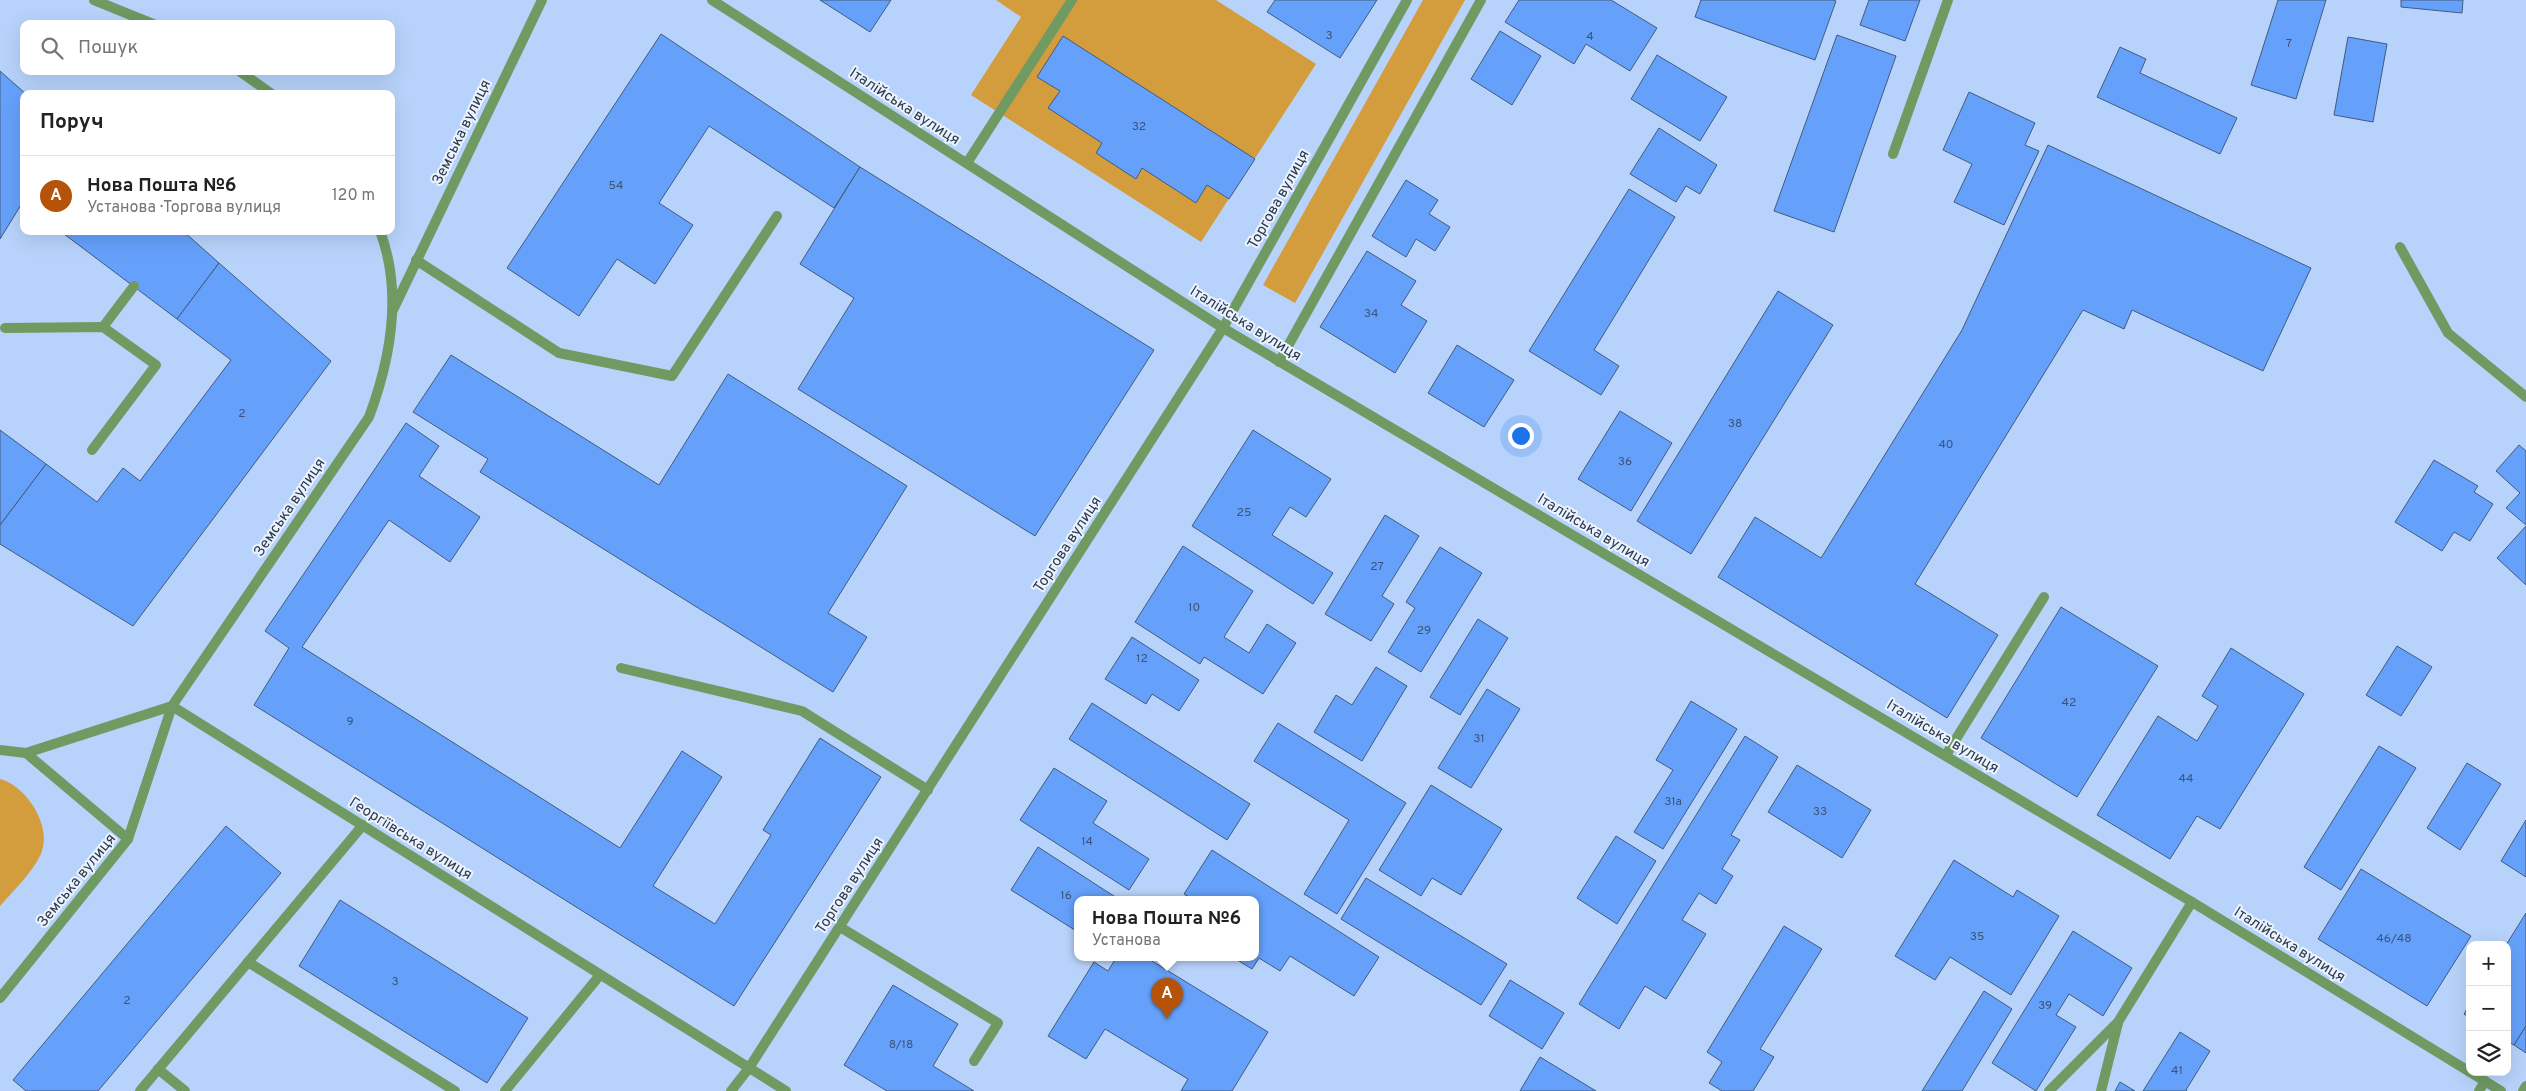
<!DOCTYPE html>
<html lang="uk">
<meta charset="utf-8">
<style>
body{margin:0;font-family:Overpass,sans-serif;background:#f6f6f6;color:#222}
.controls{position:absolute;right:15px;bottom:15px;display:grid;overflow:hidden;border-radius:10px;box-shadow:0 5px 20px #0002}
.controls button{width:45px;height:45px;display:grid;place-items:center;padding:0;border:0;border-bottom:1px solid #e0e0e0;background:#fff;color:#222;font:25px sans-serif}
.you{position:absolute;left:1520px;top:435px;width:18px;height:18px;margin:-12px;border:4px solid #fff;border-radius:50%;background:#1a73e8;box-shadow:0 0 0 8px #1a73e833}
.badge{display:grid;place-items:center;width:32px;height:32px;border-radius:50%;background:#b45309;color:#fff;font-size:16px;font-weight:700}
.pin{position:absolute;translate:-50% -41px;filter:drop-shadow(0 1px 2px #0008)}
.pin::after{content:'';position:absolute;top:26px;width:18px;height:15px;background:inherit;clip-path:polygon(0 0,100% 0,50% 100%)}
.popup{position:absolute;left:1074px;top:896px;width:185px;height:65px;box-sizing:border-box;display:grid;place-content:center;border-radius:10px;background:#fff;filter:drop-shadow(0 1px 4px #0005);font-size:16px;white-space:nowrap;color:#767676}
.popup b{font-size:19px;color:#222}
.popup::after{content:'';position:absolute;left:50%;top:100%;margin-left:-10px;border:10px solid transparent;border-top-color:#fff}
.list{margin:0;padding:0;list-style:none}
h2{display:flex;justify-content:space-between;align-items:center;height:65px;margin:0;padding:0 20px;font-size:21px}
h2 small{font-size:16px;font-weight:400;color:#767676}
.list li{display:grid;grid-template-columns:32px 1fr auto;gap:15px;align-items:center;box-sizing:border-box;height:80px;padding:0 20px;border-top:1px solid #e0e0e0}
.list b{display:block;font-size:19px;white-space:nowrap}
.list p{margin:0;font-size:16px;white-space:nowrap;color:#767676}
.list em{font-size:16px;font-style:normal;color:#767676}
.icon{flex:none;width:28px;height:28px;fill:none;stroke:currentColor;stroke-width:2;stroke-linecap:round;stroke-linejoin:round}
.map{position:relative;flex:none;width:2526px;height:1091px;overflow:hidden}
.search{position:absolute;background:#fff;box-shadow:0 5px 20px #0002;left:20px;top:20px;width:375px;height:55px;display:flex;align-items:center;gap:12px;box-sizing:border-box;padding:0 18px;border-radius:10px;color:#767676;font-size:19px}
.panel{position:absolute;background:#fff;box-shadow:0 5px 20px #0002;left:20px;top:90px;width:375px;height:145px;border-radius:10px}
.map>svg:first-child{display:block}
</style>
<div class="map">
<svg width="2526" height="1091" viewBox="0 0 2526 1091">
<rect width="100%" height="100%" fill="#b8d3fb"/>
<g fill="#d39d3e">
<polygon points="996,0 1216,0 1316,64 1201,242 971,95 1021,17"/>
<polygon points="1423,0 1465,0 1295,303 1263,285"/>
<path d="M0 779C27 786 53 827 41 854 32 873 14 890 0 906Z"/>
</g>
<g fill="#65a1fb" stroke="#435a7d">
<polygon points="820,0 891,0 870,32"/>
<polygon points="1275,0 1377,0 1340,58 1267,12"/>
<polygon points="1519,0 1611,0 1657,28 1630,71 1586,44 1574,64 1505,22"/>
<polygon points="1701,0 1833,0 1836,1 1815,60 1695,17"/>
<polygon points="1869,0 1920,0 1905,41 1860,25"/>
<polygon points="2278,0 2326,0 2296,99 2251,85"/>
<polygon points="2401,0 2463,0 2462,13 2401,7"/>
<polygon points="1500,31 1541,56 1512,105 1471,79"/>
<polygon points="661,34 860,167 834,208 709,126 659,203 693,225 655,284 617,259 579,316 507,268"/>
<polygon points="1837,35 1896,56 1834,232 1774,211"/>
<polygon points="1063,36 1255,159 1229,199 1207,185 1196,203 1142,168 1136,179 1096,153 1102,143 1048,108 1060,91 1037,77"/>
<polygon points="2348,37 2387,44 2373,122 2334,115"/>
<polygon points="2120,47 2146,59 2140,73 2237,118 2220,154 2097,97"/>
<polygon points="1657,55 1727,97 1700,141 1631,99"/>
<polygon points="0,71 26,94 24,94 24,200 0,239"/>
<polygon points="1969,92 2035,123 2025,145 2039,151 2004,225 1954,202 1972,164 1943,150"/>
<polygon points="1659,128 1717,165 1700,194 1686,186 1676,202 1630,174"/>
<polygon points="2048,145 2311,268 2263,371 2132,310 2124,329 2083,310 1915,584 1998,635 1947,718 1718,577 1755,517 1821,558 1962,330"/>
<polygon points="860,167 1154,350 1035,536 798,389 854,298 800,264"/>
<polygon points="1406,180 1438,200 1429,214 1450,227 1435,251 1416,239 1406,257 1372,236"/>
<polygon points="1629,189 1675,217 1594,350 1619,366 1601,395 1529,351"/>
<polygon points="60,231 183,231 219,263 177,319"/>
<polygon points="1367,251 1416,281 1401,305 1427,321 1395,373 1320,327"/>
<polygon points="219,263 331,361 133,626 0,544 0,525 46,464 97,502 123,468 140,481 231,360 177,319"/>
<polygon points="1778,291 1833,325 1691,554 1637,521"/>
<polygon points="1457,345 1514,380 1484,427 1428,393"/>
<polygon points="451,355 659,485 728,374 907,486 828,613 867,637 833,692 480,472 488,459 413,412"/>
<polygon points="1620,411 1672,443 1631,511 1578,479"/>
<polygon points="406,423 439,446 419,476 480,517 450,562 389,520 302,647 620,848 682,751 722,777 653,886 715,924 771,835 763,830 820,738 881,777 734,1006 254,705 289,648 265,631"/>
<polygon points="0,430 46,464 0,525"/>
<polygon points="1253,430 1331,479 1306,517 1290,507 1272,535 1333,573 1313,604 1192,526"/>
<polygon points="2519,445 2526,451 2526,525 2506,508 2520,493 2496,471"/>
<polygon points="2434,460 2478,486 2474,492 2493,504 2470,541 2454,532 2442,551 2395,522"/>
<polygon points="1385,515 1419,536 1382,596 1394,604 1371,641 1325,614"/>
<polygon points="2526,526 2526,585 2497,558"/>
<polygon points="1183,546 1253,591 1224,637 1249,653 1267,624 1296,643 1263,694 1204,657 1200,664 1135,622"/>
<polygon points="1440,547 1482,573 1421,672 1388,652 1415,608 1406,602"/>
<polygon points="2061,607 2158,666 2077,797 1981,738"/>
<polygon points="1478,619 1508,638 1460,715 1430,697"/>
<polygon points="1132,637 1199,680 1179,711 1152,694 1146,704 1105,679"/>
<polygon points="2397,646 2432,667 2401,716 2366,695"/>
<polygon points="2231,648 2304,694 2220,829 2197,816 2170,859 2097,815 2158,716 2197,741 2218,706 2202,696"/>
<polygon points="1376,667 1407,686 1362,761 1314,732 1336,695 1352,705"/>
<polygon points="1487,689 1520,709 1471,788 1438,768"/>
<polygon points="1691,701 1737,729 1663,849 1634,832 1673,770 1656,760"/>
<polygon points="1092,703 1250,804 1227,840 1069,739"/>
<polygon points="1278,723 1406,803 1337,914 1304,894 1349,820 1254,761"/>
<polygon points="1745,736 1778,757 1731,835 1740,840 1722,869 1733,876 1716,904 1699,893 1682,920 1706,934 1666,999 1645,986 1619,1029 1579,1004"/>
<polygon points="2379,746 2416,768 2341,890 2304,867"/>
<polygon points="2467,763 2501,784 2460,850 2427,828"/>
<polygon points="1797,765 1871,810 1842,858 1768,812"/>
<polygon points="1054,768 1107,801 1093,823 1149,859 1129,890 1020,820"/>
<polygon points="1431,785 1502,829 1461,895 1432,878 1421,896 1379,870"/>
<polygon points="2526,820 2526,877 2501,861"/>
<polygon points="226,826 281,873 98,1091 26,1091 13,1080"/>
<polygon points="1616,836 1656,861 1617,924 1577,898"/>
<polygon points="1038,847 1120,900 1078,900 1078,932 1011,890"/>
<polygon points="1212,850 1379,957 1354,996 1290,956 1280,971 1259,958 1252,969 1234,958 1256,958 1256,900 1194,900 1184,894"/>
<polygon points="1954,860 2013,897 2017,890 2059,916 2011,995 1950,957 1935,980 1895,956"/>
<polygon points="2361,869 2471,936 2427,1006 2318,939"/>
<polygon points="1366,878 1507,964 1481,1005 1341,919"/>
<polygon points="340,900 528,1018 487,1083 299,966"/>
<polygon points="2526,913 2526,1026 2514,1045 2507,1041 2506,945"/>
<polygon points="1784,926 1822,949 1760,1049 1774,1057 1753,1091 1722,1091 1709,1083 1722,1062 1707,1052"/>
<polygon points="2073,931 2132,968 2103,1016 2069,994 2056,1015 2076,1027 2036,1091 1992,1063"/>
<polygon points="1116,958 1147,958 1268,1032 1232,1091 1181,1091 1188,1079 1105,1029 1086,1059 1048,1036 1094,962 1108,971"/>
<polygon points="1510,980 1564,1013 1542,1049 1489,1016"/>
<polygon points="893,985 958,1024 933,1066 974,1091 887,1091 844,1065"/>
<polygon points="1984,991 2012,1009 1962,1091 1922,1091"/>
<polygon points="2470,1004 2470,1018 2464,1014"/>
<polygon points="2526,1026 2526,1053 2514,1045"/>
<polygon points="2180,1032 2210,1051 2186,1090 2187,1091 2143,1091"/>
<polygon points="1540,1057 1596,1091 1520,1091"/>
<polygon points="2120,1082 2135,1091 2115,1091"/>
</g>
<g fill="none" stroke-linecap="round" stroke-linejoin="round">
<g stroke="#6f9a62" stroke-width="10">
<polyline points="1893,154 1948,0"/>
<polyline points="967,163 1072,0"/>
<polyline points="2400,247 2448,333 2526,397"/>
<polyline points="416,260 559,353 672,376 777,216"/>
<polyline points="103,327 134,286"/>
<polyline points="5,328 103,327 156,365 92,450"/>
<polyline points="621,668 802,711 928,790"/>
<polyline points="1946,755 2044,597"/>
<polyline points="840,927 998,1023 974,1061"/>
<polyline points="248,962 455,1091"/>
<polyline points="158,1069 185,1091"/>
<polyline points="140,1091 363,825"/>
<polyline points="505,1091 600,975"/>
<polyline points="2049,1091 2118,1022 2192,902"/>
<polyline points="2101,1091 2118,1023"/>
<polyline points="2523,1091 2526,1086"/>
</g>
<g stroke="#6f9a62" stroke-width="10">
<polyline points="712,0 1223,328 1407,0"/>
<polyline points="393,310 542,0"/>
<polyline points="1279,362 1481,0"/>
<polyline points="172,706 786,1091"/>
<polyline points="2479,1091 2485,1081"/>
</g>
<g stroke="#6f9a62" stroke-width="10">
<polyline points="94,0 153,24"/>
<polyline points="239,71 272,94"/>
<polyline points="0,750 26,753 172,706"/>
<polyline points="26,753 128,839"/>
<path d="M0 998 128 839 172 706 369 417C391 358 403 292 380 231"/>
<polyline points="2470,1072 2501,1091"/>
<polyline points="731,1091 749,1068 1223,328 2192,902 2470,1072"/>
</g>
</g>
<g text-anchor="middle" stroke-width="4" stroke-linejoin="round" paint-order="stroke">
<g font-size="12" fill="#3c5476">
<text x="1329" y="39">3</text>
<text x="1590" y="40">4</text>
<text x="2289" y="47">7</text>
<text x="1139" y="130">32</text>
<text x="616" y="189">54</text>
<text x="1371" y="317">34</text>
<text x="242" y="417">2</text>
<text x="1735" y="427">38</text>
<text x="1946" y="448">40</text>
<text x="1625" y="465">36</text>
<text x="1244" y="516">25</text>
<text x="1377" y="570">27</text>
<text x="1194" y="611">10</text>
<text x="1424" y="634">29</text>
<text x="1142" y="662">12</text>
<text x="2069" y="706">42</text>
<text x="350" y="725">9</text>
<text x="1479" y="742">31</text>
<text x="2186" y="782">44</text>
<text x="1673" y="805">31а</text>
<text x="1820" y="815">33</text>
<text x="1087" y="845">14</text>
<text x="1066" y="899">16</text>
<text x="1977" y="940">35</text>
<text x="2394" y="942">46/48</text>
<text x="395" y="985">3</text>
<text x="127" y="1004">2</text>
<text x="2045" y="1009">39</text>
<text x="901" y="1048">8/18</text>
<text x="2177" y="1074">41</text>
</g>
<g font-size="15" fill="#2f3a4a" stroke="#eaf3ff">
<text transform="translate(905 106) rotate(33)" y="5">Італійська вулиця</text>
<text transform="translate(461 132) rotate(-64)" y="5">Земська вулиця</text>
<text transform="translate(1278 199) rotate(-61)" y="5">Торгова вулиця</text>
<text transform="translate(1246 323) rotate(32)" y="5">Італійська вулиця</text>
<text transform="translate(289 507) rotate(-56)" y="5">Земська вулиця</text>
<text transform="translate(1594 530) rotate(31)" y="5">Італійська вулиця</text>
<text transform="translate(1067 544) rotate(-57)" y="5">Торгова вулиця</text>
<text transform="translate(1943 736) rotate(31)" y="5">Італійська вулиця</text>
<text transform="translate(411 838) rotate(32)" y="5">Георгіївська вулиця</text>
<text transform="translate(76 880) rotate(-51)" y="5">Земська вулиця</text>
<text transform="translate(849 885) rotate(-57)" y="5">Торгова вулиця</text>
<text transform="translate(2290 944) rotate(32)" y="5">Італійська вулиця</text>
</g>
</g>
</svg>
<div class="controls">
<button>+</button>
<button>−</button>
<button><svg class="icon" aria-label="layers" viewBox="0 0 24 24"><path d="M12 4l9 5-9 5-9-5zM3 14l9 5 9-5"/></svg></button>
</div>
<div class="you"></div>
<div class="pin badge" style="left:1167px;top:1019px">A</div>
<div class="popup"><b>Нова Пошта №6</b>Установа</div>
<div class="search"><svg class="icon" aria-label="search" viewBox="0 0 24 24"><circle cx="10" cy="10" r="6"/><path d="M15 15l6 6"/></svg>Пошук</div>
<section class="panel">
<h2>Поруч<small></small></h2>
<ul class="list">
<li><span class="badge">A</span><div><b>Нова Пошта №6</b><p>Установа · Торгова вулиця</p></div><em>120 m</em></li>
</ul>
</section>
</div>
